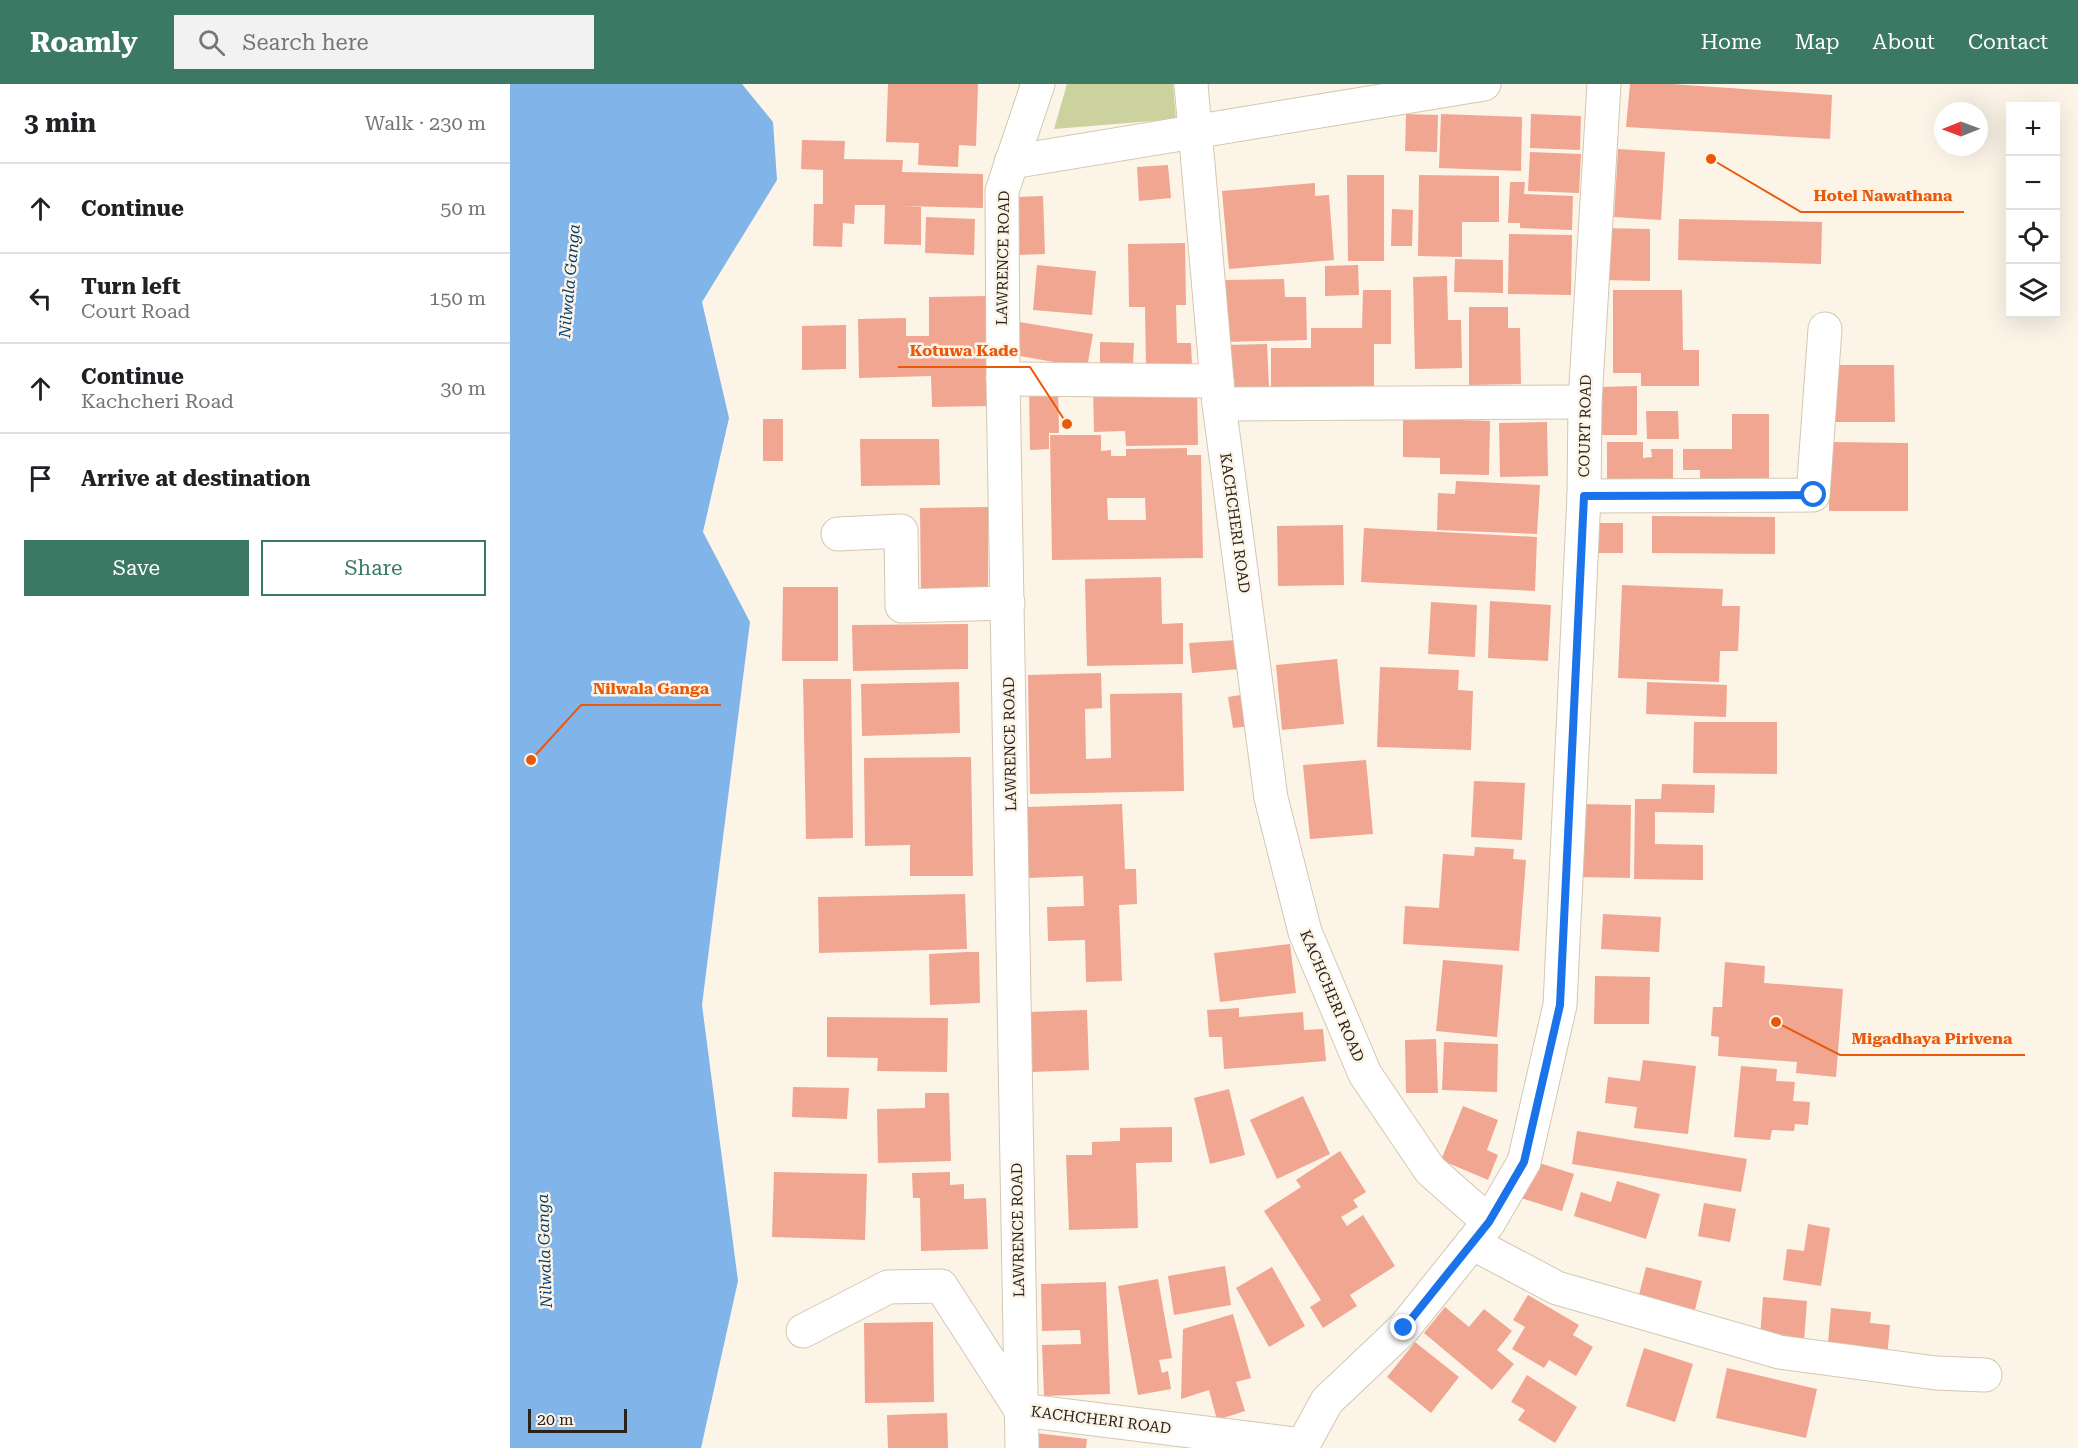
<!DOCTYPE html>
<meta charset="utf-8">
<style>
body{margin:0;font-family:"Roboto Serif",serif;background:#f2f2f2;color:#202124}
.controls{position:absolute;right:18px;top:18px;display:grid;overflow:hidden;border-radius:0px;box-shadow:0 6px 24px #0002}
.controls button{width:54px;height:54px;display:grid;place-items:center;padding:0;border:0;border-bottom:2px solid #e0e0e0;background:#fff;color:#202124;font:30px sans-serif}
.compass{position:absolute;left:1424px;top:18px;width:54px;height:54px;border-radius:50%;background:#fff;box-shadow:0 6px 24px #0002;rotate:269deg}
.scale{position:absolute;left:18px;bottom:15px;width:99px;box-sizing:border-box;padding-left:6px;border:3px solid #29231c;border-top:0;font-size:16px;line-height:21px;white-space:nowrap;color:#29231c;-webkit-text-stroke:4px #fdf4e8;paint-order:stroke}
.stop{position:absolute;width:18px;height:18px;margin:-14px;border:4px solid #1a73e8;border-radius:50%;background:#fff}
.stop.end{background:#1a73e8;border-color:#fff;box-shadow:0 2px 6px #0008}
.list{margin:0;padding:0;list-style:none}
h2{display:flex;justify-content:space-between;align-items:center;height:78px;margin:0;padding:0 24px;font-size:26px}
h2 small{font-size:20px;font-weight:400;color:#757577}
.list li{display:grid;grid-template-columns:39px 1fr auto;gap:18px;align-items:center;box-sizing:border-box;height:90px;padding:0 24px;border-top:2px solid #e0e0e0}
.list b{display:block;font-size:22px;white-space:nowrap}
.list p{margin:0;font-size:20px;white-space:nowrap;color:#757577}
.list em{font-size:20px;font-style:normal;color:#757577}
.actions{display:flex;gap:12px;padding:18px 24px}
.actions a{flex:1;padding:14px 0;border:2px solid #3b7965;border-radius:0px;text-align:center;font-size:21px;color:#3b7965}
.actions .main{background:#3b7965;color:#fff}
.icon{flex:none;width:33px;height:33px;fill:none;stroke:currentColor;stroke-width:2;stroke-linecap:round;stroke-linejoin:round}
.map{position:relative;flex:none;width:1568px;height:1364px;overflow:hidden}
header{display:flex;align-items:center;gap:36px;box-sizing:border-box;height:84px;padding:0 30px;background:#3b7965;color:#fff}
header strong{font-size:28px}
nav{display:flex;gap:33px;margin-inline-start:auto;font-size:21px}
.search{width:420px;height:54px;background:#f2f2f2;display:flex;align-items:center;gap:15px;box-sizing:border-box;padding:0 21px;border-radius:0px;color:#757577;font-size:22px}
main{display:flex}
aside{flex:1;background:#fff}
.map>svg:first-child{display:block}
</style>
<header>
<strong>Roamly</strong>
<div class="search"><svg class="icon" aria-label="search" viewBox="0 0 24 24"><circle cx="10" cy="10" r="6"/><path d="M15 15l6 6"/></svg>Search here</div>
<nav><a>Home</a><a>Map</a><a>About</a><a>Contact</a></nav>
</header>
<main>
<aside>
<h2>3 min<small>Walk · 230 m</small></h2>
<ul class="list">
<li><svg class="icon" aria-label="ahead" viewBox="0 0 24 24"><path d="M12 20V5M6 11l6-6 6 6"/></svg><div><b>Continue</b></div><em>50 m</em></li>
<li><svg class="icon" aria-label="left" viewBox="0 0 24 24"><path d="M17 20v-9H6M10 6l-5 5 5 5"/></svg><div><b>Turn left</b><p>Court Road</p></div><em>150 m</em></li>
<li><svg class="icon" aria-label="ahead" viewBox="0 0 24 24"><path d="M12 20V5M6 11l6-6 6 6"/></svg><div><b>Continue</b><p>Kachcheri Road</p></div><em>30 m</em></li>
<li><svg class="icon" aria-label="arrive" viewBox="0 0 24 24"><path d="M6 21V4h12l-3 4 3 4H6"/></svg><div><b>Arrive at destination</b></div></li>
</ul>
<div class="actions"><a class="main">Save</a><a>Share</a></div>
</aside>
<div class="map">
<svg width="1568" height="1364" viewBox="0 0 1568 1364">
<rect width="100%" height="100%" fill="#fdf4e8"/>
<polygon fill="#ccd29d" points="557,0 663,0 666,35 544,45"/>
<polygon fill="#81b4e9" points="0,0 232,0 263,38 267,96 192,218 219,334 193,448 240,538 192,921 228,1197 191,1364 0,1364"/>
<g fill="#f0a691" fill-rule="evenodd">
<polygon points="378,0 468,0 466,62 449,61 448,83 408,81 409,59 376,58"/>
<polygon points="1120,0 1162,0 1322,11 1320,55 1116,43"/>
<polygon points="896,30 928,31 927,68 895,67"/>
<polygon points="931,30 1012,33 1011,87 929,84"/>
<polygon points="1021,30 1071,32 1070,66 1020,64"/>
<polygon points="292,56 335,57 334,75 393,76 392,88 473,90 473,124 391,122 411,123 411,161 374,160 375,121 345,121 344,140 333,139 332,163 303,162 304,120 313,120 313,86 291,85"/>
<polygon points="1108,65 1155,68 1151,136 1104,133"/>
<polygon points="1020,68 1071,70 1069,109 1018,107"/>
<polygon points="658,81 661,114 629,117 627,83"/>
<polygon points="837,91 874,91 874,177 838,177"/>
<polygon points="909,91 989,92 989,138 952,138 952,173 908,172"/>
<polygon points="1000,98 1015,98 1014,110 1063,112 1062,146 1010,144 1010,139 998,139"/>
<polygon points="805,99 805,112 819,111 824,176 719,185 712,107"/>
<polygon points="533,112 535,170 507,171 504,113"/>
<polygon points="882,125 903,126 902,162 881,162"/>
<polygon points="416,133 465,135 464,171 415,169"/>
<polygon points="1169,135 1312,138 1311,180 1168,176"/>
<polygon points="1092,144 1140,145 1140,197 1092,196"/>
<polygon points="999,150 1062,151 1061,211 998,210"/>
<polygon points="675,159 676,221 666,221 667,259 681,259 682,283 636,284 635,223 619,223 618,160"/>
<polygon points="945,175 993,176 993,209 944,208"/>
<polygon points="527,181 586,187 582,231 523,226"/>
<polygon points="848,181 849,211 815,212 815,182"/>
<polygon points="937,192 938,236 951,236 952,284 905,285 903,193"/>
<polygon points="774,195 775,213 796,213 797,256 714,258 713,196"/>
<polygon points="853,206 881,206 881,260 864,260 864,303 761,303 761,264 801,264 801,244 852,244"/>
<polygon points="1103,206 1172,206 1173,266 1189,266 1189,302 1131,302 1131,289 1103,289"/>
<polygon points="477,212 479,322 422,323 421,292 349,294 348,235 396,234 396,252 419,252 419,213"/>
<polygon points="959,223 998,223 998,244 1010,244 1011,300 959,301"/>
<polygon points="509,238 583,250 577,284 504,271"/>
<polygon points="336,241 336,285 292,286 292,242"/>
<polygon points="590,258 624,259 623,281 590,281"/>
<polygon points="757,260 759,304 717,305 716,261"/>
<polygon points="1319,281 1384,281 1385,338 1319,338"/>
<polygon points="548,301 549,349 539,349 539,365 520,366 519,302"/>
<polygon points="1127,302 1127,351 1090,351 1089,303"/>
<polygon points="687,303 688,361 616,362 615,347 584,348 583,304"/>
<polygon points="1136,327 1168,327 1169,355 1137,355"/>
<polygon points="1222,330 1259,330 1259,397 1190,397 1190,386 1173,386 1173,365 1222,365"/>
<polygon points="893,334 980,337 979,391 930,390 930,374 893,373"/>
<rect x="253" y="335" width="20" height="42"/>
<polygon points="1037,338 1038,392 990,393 989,339"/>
<path d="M540 351H591V367L601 366V372H616V365L677 364V371H691L693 474 542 476ZM597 414H635L636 436H598Z"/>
<polygon points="350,355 429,355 430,401 351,402"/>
<polygon points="1097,358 1133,358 1133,374 1142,373 1141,365 1163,365 1163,396 1097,397"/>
<polygon points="1320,358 1398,359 1398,427 1319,427"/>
<polygon points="946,397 1030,401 1027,450 927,446 928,409 945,410"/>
<polygon points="478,423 478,510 411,511 410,424"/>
<polygon points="1142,432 1265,433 1265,470 1142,469"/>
<polygon points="1078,439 1113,439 1113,469 1077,469"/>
<polygon points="833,441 834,501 768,502 767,442"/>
<polygon points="854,444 1027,453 1025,507 851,498"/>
<polygon points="651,493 652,540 673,539 673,580 577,582 575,495"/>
<polygon points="1112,501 1213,505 1212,522 1230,522 1228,567 1210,567 1209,598 1108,594"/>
<polygon points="273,503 328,503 328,577 272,577"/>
<polygon points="980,517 1041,521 1038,577 978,574"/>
<polygon points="921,518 967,521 965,573 918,570"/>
<polygon points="458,540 458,585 343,587 342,541"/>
<polygon points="728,556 730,585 682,589 679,559"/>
<polygon points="827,575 834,640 772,646 766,581"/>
<polygon points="870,583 949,586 948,606 963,607 961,666 867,663"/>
<polygon points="591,589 592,624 575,625 576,675 601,674 600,610 672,609 674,707 520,710 518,591"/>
<polygon points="293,595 341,595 343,754 296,755"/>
<polygon points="449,598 450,649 352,652 351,600"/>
<polygon points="1137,598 1217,601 1216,633 1136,630"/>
<polygon points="737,610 741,642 723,644 718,613"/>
<polygon points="1184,638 1267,638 1267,690 1183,689"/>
<polygon points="461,673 463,792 400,792 400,761 355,762 354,674"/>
<polygon points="856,676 863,750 800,755 793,681"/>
<polygon points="964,697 1015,699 1012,756 961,753"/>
<polygon points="1152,700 1205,701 1204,729 1145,728 1145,760 1193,761 1193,796 1124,795 1125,715 1151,715"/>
<polygon points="612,720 615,785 626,785 627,820 609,821 612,897 576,898 575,856 538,857 537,823 574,822 573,792 517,794 516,723"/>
<polygon points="1067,720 1121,721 1120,794 1066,793"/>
<polygon points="965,763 1004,765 1003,775 1016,776 1009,867 893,860 895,822 929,824 933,770 964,772"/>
<polygon points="455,810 457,865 309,869 308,813"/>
<polygon points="1093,830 1151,833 1149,868 1091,865"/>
<polygon points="780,860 786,909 710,918 704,869"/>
<polygon points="457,868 469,868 470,919 420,921 419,870"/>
<polygon points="933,876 993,881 987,953 926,947"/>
<polygon points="1215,878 1255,882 1254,899 1333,905 1326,993 1286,989 1287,978 1208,972 1209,953 1201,952 1203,923 1212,923"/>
<polygon points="1085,892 1140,893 1139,940 1084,940"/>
<polygon points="729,924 729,933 793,928 794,946 813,945 816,977 714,985 712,953 699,953 697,926"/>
<polygon points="577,926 579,986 521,988 519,928"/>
<polygon points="317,933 438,934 437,988 367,987 368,974 317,973"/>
<polygon points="926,955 928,1009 896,1009 895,956"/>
<polygon points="934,958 988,960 987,1008 932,1006"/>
<polygon points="1133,976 1186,982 1178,1050 1124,1044 1127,1023 1095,1019 1098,993 1130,997"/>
<polygon points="1231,982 1267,985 1266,997 1285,998 1283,1017 1300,1018 1298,1041 1285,1040 1284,1047 1262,1046 1260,1056 1224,1053"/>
<polygon points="283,1003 339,1004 337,1035 282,1033"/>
<polygon points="719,1005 735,1071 700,1080 684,1014"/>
<polygon points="415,1009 439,1009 441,1077 368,1079 367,1025 415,1024"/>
<polygon points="793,1012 820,1070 767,1095 740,1036"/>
<polygon points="953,1022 988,1036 977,1066 988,1071 978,1096 931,1076"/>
<polygon points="662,1043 662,1078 626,1079 628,1144 559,1146 556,1071 582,1071 582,1058 610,1057 610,1044"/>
<polygon points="1067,1047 1237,1075 1231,1108 1062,1080"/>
<polygon points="830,1067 856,1108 843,1116 848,1123 831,1133 837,1142 853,1131 885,1182 840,1211 847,1222 813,1244 800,1223 811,1216 754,1127 791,1103 786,1096"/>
<polygon points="1023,1077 1064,1090 1052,1127 1011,1114"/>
<polygon points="264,1088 357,1090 355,1156 262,1153"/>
<polygon points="440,1088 440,1101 454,1100 454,1115 476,1114 478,1165 411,1167 410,1114 403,1114 402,1089"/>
<polygon points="1107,1097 1150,1110 1136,1155 1064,1132 1071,1108 1101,1118"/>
<polygon points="1194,1119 1226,1125 1220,1158 1188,1152"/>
<polygon points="1298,1140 1320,1144 1311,1202 1273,1196 1277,1165 1294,1167"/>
<polygon points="715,1182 721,1221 664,1231 658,1192"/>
<polygon points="762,1183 795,1242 759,1263 726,1204"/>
<polygon points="1136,1183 1192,1197 1183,1234 1127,1219"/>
<polygon points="648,1195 662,1274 649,1276 652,1289 658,1287 661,1305 628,1311 608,1202"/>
<polygon points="596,1198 600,1310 534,1312 532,1261 571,1260 570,1246 532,1247 531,1200"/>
<polygon points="1018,1211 1069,1241 1063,1251 1083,1263 1066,1292 1039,1276 1034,1284 1002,1265 1015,1243 1003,1236"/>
<polygon points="1253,1213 1297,1217 1294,1257 1250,1253"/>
<polygon points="935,1223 959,1243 974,1225 1002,1247 987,1266 1004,1280 982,1306 914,1249"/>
<polygon points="1321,1224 1361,1228 1360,1239 1380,1241 1377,1274 1318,1259"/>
<polygon points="723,1230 741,1294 726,1298 735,1327 707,1336 699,1306 671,1315 673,1245"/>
<polygon points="423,1238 424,1318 355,1319 354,1239"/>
<polygon points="905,1258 949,1293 921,1329 877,1293"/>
<polygon points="1134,1264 1183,1280 1165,1338 1116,1322"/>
<polygon points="1217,1284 1307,1305 1296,1354 1206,1334"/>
<polygon points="1017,1291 1067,1323 1045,1359 1008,1336 1015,1326 1001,1318"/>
<polygon points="437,1329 438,1364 378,1364 377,1331"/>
<polygon points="525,1349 577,1355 576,1364 524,1364"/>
</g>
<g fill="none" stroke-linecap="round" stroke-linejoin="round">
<defs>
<g id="minor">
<polyline points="681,0 709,320 761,714 795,848 855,990 920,1086 979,1138"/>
<polyline points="501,78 974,0"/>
<polyline points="493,295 707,297"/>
<polyline points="709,320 1075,318"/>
<polyline points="1074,412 1303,411 1315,245"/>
<polyline points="328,450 391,447 392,522 498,519"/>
<polyline points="962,1159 1047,1204 1269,1268 1426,1289 1475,1291"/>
<polyline points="293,1247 378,1203 431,1202 511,1326"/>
<polyline points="511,1326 793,1361 817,1317 894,1244 979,1138 1014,1078 1050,921 1074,412 1075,318 1094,0"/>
<polyline points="512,1364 493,295 492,107 528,0"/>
</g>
</defs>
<use href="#minor" stroke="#d5c6b2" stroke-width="35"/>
<use href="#minor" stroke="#fff" stroke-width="33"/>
</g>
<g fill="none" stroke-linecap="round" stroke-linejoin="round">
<polyline stroke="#1a73e8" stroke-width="8" points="894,1244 979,1138 1014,1078 1050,921 1074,412 1304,411"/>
</g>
<g text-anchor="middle" stroke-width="5" stroke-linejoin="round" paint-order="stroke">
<g font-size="15" fill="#29231c" stroke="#fdf4e8">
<text transform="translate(493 174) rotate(-89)" y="5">LAWRENCE ROAD</text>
<text transform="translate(1075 342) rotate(-89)" y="5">COURT ROAD</text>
<text transform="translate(725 439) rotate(82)" y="5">KACHCHERI ROAD</text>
<text transform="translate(500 660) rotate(-91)" y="5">LAWRENCE ROAD</text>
<text transform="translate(822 912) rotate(67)" y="5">KACHCHERI ROAD</text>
<text transform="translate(508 1146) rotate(-91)" y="5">LAWRENCE ROAD</text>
<text transform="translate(591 1336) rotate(7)" y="5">KACHCHERI ROAD</text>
</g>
<g font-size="16" font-style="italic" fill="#03406f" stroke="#fdf4e8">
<text transform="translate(59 197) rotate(-85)" y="6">Nilwala Ganga</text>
<text transform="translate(34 1167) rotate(-92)" y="6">Nilwala Ganga</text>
</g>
</g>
<path fill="none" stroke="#e8590c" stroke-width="2" d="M1201 75L1291 128H1454M557 340L520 283H388M21 676L71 621H211M1266 938L1330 971H1515"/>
<g fill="#e8590c" stroke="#fdf4e8" stroke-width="2">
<circle cx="1201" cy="75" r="6"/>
<circle cx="557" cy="340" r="6"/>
<circle cx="21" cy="676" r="6"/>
<circle cx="1266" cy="938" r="6"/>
</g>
<g font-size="16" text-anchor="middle" font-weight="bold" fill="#e8590c" stroke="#fdf4e8" stroke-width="5" stroke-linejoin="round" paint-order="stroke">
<text x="1373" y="117">Hotel Nawathana</text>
<text x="454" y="272">Kotuwa Kade</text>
<text x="141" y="610">Nilwala Ganga</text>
<text x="1422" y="960">Migadhaya Pirivena</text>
</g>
</svg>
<div class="controls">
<button>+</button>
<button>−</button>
<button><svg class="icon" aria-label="locate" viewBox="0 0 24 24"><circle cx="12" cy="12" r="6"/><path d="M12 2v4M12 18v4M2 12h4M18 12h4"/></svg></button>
<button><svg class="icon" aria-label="layers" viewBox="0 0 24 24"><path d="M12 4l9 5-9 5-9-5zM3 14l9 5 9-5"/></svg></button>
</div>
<svg class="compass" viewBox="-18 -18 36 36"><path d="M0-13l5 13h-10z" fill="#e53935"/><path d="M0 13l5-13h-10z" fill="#757577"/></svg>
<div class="scale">20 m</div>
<div class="stop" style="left:1304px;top:411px"></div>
<div class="stop end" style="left:894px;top:1244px"></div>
</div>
</main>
